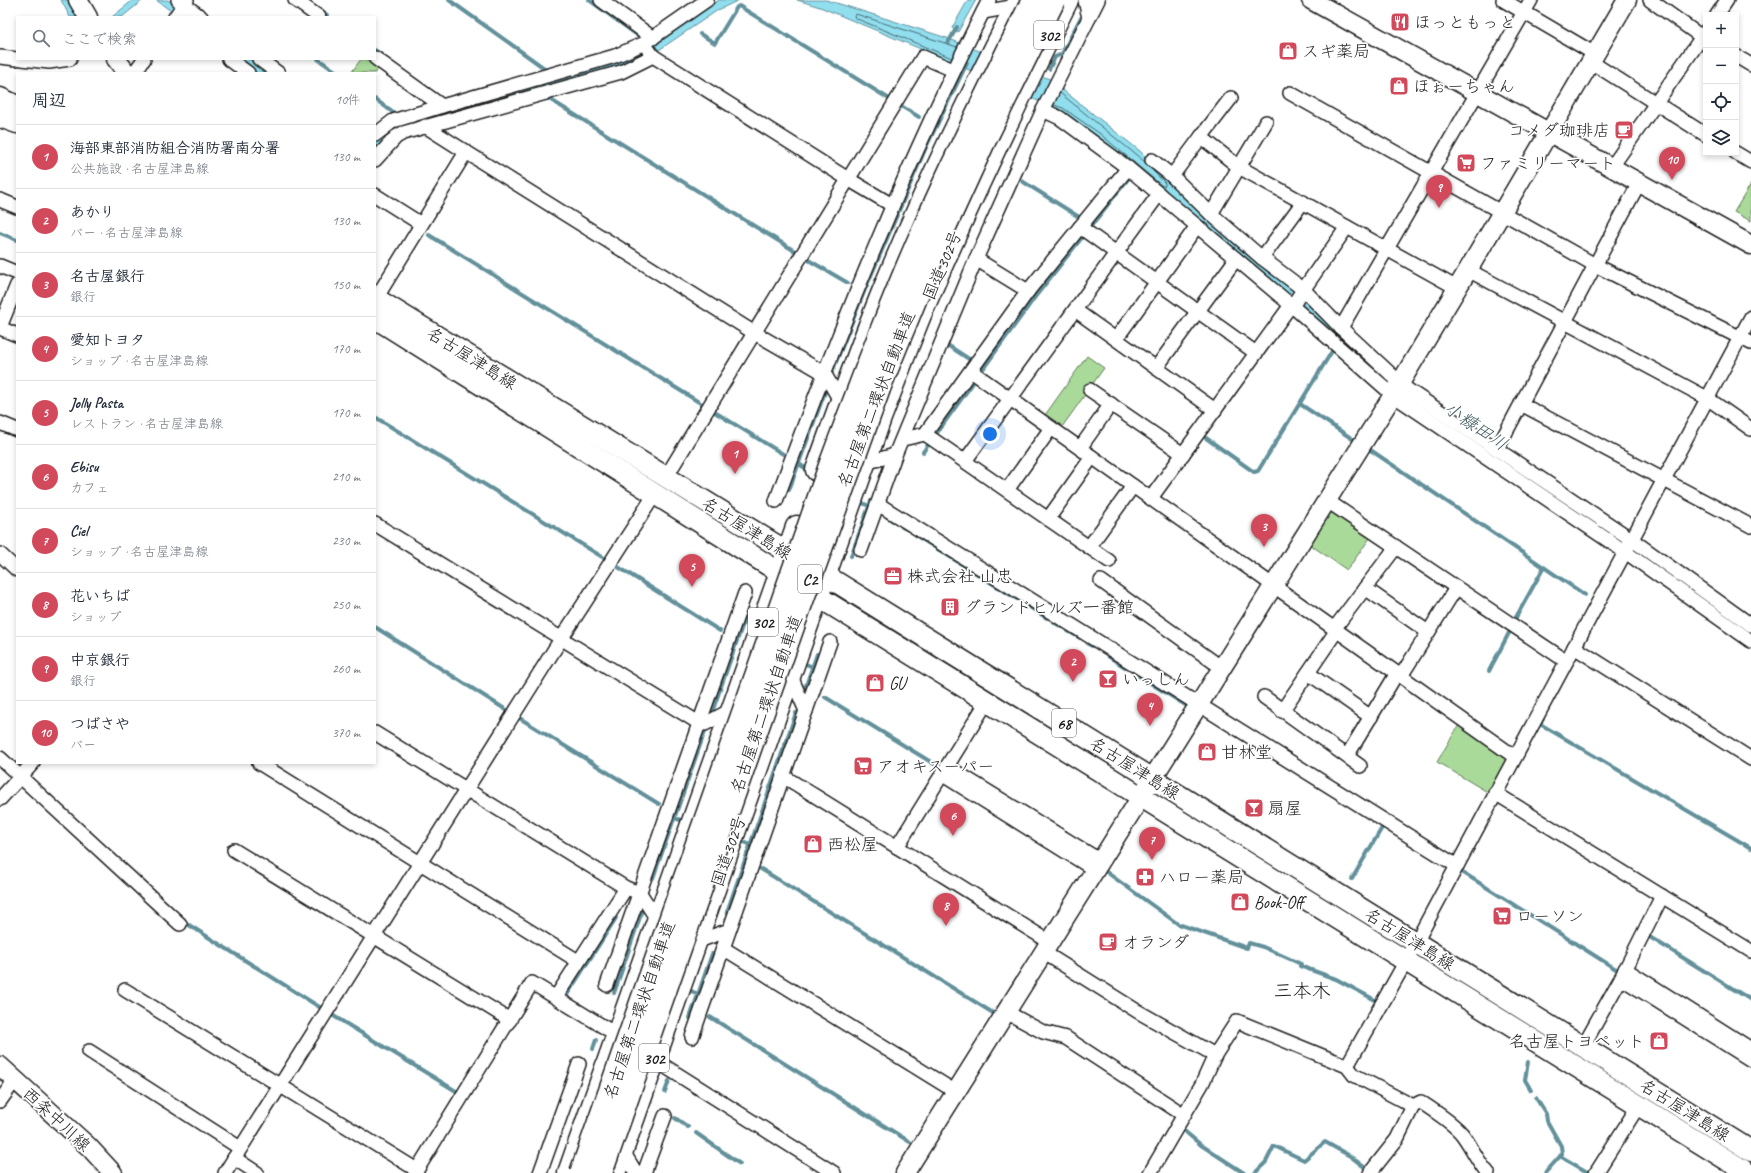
<!DOCTYPE html>
<html lang="ja">
<meta charset="utf-8">
<style>
body{margin:0;font-family:Caveat,"Klee One",sans-serif;background:#f6f6f7;color:#1f2937}
.controls{position:absolute;right:12px;top:12px;display:grid;overflow:hidden;border-radius:0px;box-shadow:0 2px 6px #0003}
.controls button{width:36px;height:36px;display:grid;place-items:center;padding:0;border:0;border-bottom:1px solid #e0e1e3;background:#fff;color:#1f2937;font:20px sans-serif}
.you{position:absolute;left:990px;top:434px;width:14px;height:14px;margin:-10px;border:3px solid #fff;border-radius:50%;background:#1a73e8;box-shadow:0 0 0 6px #1a73e833}
.badge{display:grid;place-items:center;width:26px;height:26px;border-radius:50%;background:#d1495b;color:#fff;font-size:13px;font-weight:700}
.pin{position:absolute;translate:-50% -33px;filter:drop-shadow(0 1px 2px #0008)}
.pin::after{content:'';position:absolute;top:21px;width:14px;height:12px;background:inherit;clip-path:polygon(0 0,100% 0,50% 100%)}
.list{margin:0;padding:0;list-style:none}
h2{display:flex;justify-content:space-between;align-items:center;height:52px;margin:0;padding:0 16px;font-size:17px}
h2 small{font-size:13px;font-weight:400;color:#747a83}
.list li{display:grid;grid-template-columns:26px 1fr auto;gap:12px;align-items:center;box-sizing:border-box;height:64px;padding:0 16px;border-top:1px solid #e0e1e3}
.list b{display:block;font-size:15px;white-space:nowrap}
.list p{margin:0;font-size:13px;white-space:nowrap;color:#747a83}
.list em{font-size:13px;font-style:normal;color:#747a83}
.icon{flex:none;width:22px;height:22px;fill:none;stroke:currentColor;stroke-width:2;stroke-linecap:round;stroke-linejoin:round}
.map{position:relative;flex:none;width:1751px;height:1173px;overflow:hidden}
.search{position:absolute;background:#fff;box-shadow:0 2px 6px #0003;left:16px;top:16px;width:360px;height:44px;display:flex;align-items:center;gap:10px;box-sizing:border-box;padding:0 14px;border-radius:0px;color:#747a83;font-size:15px}
.panel{position:absolute;background:#fff;box-shadow:0 2px 6px #0003;left:16px;top:72px;width:360px;height:692px;border-radius:0px}
.map>svg:first-child{display:block}
</style>
<div class="map">
<svg width="1751" height="1173" viewBox="0 0 1751 1173">
<rect width="100%" height="100%" fill="#fff"/>
<filter id="ink" filterUnits="userSpaceOnUse"><feTurbulence type="fractalNoise" baseFrequency=".025" numOctaves="2"/><feDisplacementMap in="SourceGraphic" scale="8" xChannelSelector="R" yChannelSelector="G"/><feConvolveMatrix kernelMatrix="1 2 1 2 8 2 1 2 1" color-interpolation-filters="sRGB"/></filter>
<g filter="url(#ink)">
<g fill="#a9da9a" stroke="#627b5b">
<polygon points="361,59 370,59 380,66 375,73 351,73"/>
<polygon points="1751,184 1751,221 1734,212"/>
<polygon points="1087,356 1104,368 1062,427 1045,415"/>
<polygon points="1333,511 1370,538 1347,570 1309,544 1328,512"/>
<polygon points="1460,723 1505,755 1506,761 1489,793 1437,762"/>
</g>
<g fill="#90deee" stroke="#62909a">
<polygon points="61,0 69,0 78,17 70,17"/>
<polygon points="133,0 143,0 122,17 112,17"/>
<polygon points="156,0 168,0 192,17 179,17"/>
<polygon points="719,0 739,0 718,10 656,52 619,69 381,147 375,147 375,138 394,125 642,50"/>
<polygon points="797,0 826,0 843,5 947,38 1052,80 1064,91 1140,151 1179,191 1305,297 1396,384 1392,388 1199,221 1097,136 1060,111 947,60 820,7"/>
<polygon points="968,0 976,0 958,32 952,28"/>
<polygon points="238,59 250,59 269,73 257,73"/>
</g>
<g fill="none" stroke-linecap="round" stroke-linejoin="round">
<g stroke="#4a6a70" stroke-width="1">
<polyline points="952,58 855,18 854,15 856,14 957,47"/>
<polyline points="1060,93 1145,162"/>
<polyline points="1054,105 1063,108 1099,133 1162,186 1165,186 1165,183 1153,171"/>
</g>
<g stroke="#62909a" stroke-width="4">
<polyline points="449,0 547,70"/>
<polyline points="589,0 641,38"/>
<polyline points="321,11 327,15"/>
<polyline points="700,34 715,43 737,7 739,6 891,100"/>
<polyline points="948,43 957,27"/>
<polyline points="375,50 383,56"/>
<polyline points="318,59 338,73"/>
<polyline points="1049,69 1055,57 1062,54 1080,19"/>
<polyline points="546,97 798,253"/>
<polyline points="375,99 395,114"/>
<polyline points="901,106 919,117"/>
<polyline points="1022,181 1079,217"/>
<polyline points="0,233 17,240"/>
<polyline points="429,235 702,404"/>
<polyline points="805,258 848,283"/>
<polyline points="949,346 972,361"/>
<polyline points="832,372 864,292 927,145 967,63"/>
<polyline points="1300,404 1354,440"/>
<polyline points="713,411 783,454"/>
<polyline points="375,417 604,558"/>
<polyline points="1206,438 1254,472 1258,471 1334,348"/>
<polyline points="1369,449 1585,595"/>
<polyline points="923,452 1035,297 1132,174"/>
<polyline points="799,464 808,470"/>
<polyline points="1531,480 1627,544"/>
<polyline points="789,490 826,389"/>
<polyline points="858,501 869,506"/>
<polyline points="887,517 893,521"/>
<polyline points="902,527 908,530"/>
<polyline points="917,536 1017,599"/>
<polyline points="851,556 871,501"/>
<polyline points="615,565 720,631"/>
<polyline points="1028,606 1047,618"/>
<polyline points="1515,619 1544,567"/>
<polyline points="1055,623 1062,627"/>
<polyline points="375,627 508,711"/>
<polyline points="1743,627 1751,633"/>
<polyline points="1068,631 1080,638"/>
<polyline points="1088,644 1092,646"/>
<polyline points="1108,656 1125,667"/>
<polyline points="801,662 813,667"/>
<polyline points="1489,671 1510,631"/>
<polyline points="1139,676 1187,706"/>
<polyline points="803,694 817,654"/>
<polyline points="825,697 939,767"/>
<polyline points="711,715 747,612"/>
<polyline points="521,719 659,804"/>
<polyline points="1543,719 1540,724 1751,848"/>
<polyline points="674,818 687,822"/>
<polyline points="738,840 750,844"/>
<polyline points="761,869 993,1013"/>
<polyline points="1105,871 1178,924 1247,948 1249,943 1263,947 1301,964 1300,966 1336,979 1377,1001"/>
<polyline points="1462,872 1619,971"/>
<polyline points="653,878 705,731"/>
<polyline points="1352,879 1383,826"/>
<polyline points="727,912 796,713"/>
<polyline points="189,925 321,1008"/>
<polyline points="1648,936 1751,1000"/>
<polyline points="689,990 698,994"/>
<polyline points="614,993 642,911"/>
<polyline points="567,995 616,918"/>
<polyline points="332,1015 456,1091"/>
<polyline points="710,1017 910,1142"/>
<polyline points="690,1018 712,954"/>
<polyline points="593,1049 596,1040"/>
<polyline points="1528,1062 1525,1080 1531,1090"/>
<polyline points="665,1092 669,1081"/>
<polyline points="1536,1098 1546,1114 1547,1121 1561,1146 1562,1154 1545,1173"/>
<polyline points="675,1118 688,1127"/>
<polyline points="1182,1129 1201,1145 1244,1173"/>
<polyline points="696,1133 740,1164"/>
<polyline points="1560,1156 1589,1173"/>
<polyline points="1255,1173 1266,1162 1274,1146 1304,1160 1325,1142 1350,1156 1368,1170"/>
</g>
<defs>
<g id="street">
<polyline points="178,0 201,17"/>
<polyline points="295,0 319,17"/>
<polyline points="601,0 653,38"/>
<polyline points="1085,0 1089,18"/>
<polyline points="1503,0 1595,54"/>
<polyline points="1650,0 1706,40"/>
<polyline points="983,12 1017,6"/>
<polyline points="1717,15 1727,0"/>
<polyline points="175,17 187,0"/>
<polyline points="648,49 653,56 848,179 892,205"/>
<polyline points="1736,56 1751,65"/>
<polyline points="0,57 17,59"/>
<polyline points="375,58 442,106 615,56 645,43 707,0"/>
<polyline points="22,59 49,62 70,59"/>
<polyline points="229,59 248,73"/>
<polyline points="259,59 278,73"/>
<polyline points="1591,62 1706,135"/>
<polyline points="134,73 144,59"/>
<polyline points="1290,93 1595,265 1751,343"/>
<polyline points="1231,98 1201,137 1239,167 1457,288"/>
<polyline points="1043,110 1060,118 1128,168 1291,305 1393,395 1624,551 1751,641"/>
<polyline points="425,126 466,152"/>
<polyline points="375,135 393,121 442,106"/>
<polyline points="1201,137 1172,176 1211,214 1262,258 1304,290 1341,328 1408,390 1631,539 1751,625"/>
<polyline points="1736,153 1751,162"/>
<polyline points="375,160 396,137 403,133 621,72 653,56"/>
<polyline points="1152,160 1172,176"/>
<polyline points="1611,168 1706,31"/>
<polyline points="1639,183 1521,404 1751,526"/>
<polyline points="375,195 421,224"/>
<polyline points="0,200 17,207"/>
<polyline points="1211,214 1266,122"/>
<polyline points="1080,227 1256,353"/>
<polyline points="1262,258 1303,202"/>
<polyline points="976,259 1028,291"/>
<polyline points="0,266 17,273"/>
<polyline points="1468,270 1707,398 1751,429"/>
<polyline points="375,300 466,152 753,332 824,373 841,402"/>
<polyline points="1292,306 1347,227"/>
<polyline points="1075,310 1215,410"/>
<polyline points="0,327 17,285"/>
<polyline points="0,328 17,335"/>
<polyline points="1341,328 1531,0"/>
<polyline points="1116,339 1197,226"/>
<polyline points="1156,368 1236,259"/>
<polyline points="971,371 1515,757"/>
<polyline points="1090,390 1183,454"/>
<polyline points="0,423 17,430"/>
<polyline points="925,434 1109,561"/>
<polyline points="903,439 925,434 1028,291 1128,168"/>
<polyline points="1080,448 1111,404"/>
<polyline points="1497,449 1521,404"/>
<polyline points="965,461 1159,194"/>
<polyline points="864,463 895,455"/>
<polyline points="666,477 923,57 953,70"/>
<polyline points="1007,490 1051,428"/>
<polyline points="1151,498 1291,305"/>
<polyline points="1326,500 1566,661"/>
<path d="M776 501C839 330 906 162 989 0"/>
<polyline points="878,504 1457,866"/>
<polyline points="1048,519 1092,457"/>
<polyline points="375,524 699,723 705,724 731,710"/>
<polyline points="1089,547 1133,486"/>
<polyline points="861,550 895,455 976,259 1043,110 1098,0"/>
<polyline points="0,554 17,570"/>
<polyline points="1101,581 1222,668"/>
<polyline points="1365,588 1428,632"/>
<polyline points="1334,629 1396,547"/>
<polyline points="1574,647 1751,759"/>
<polyline points="1308,673 1371,717"/>
<polyline points="790,674 806,711"/>
<polyline points="1401,676 1456,588"/>
<polyline points="1264,697 1360,766"/>
<polyline points="1282,711 1337,630"/>
<polyline points="375,733 626,888 640,893 658,921"/>
<polyline points="1347,756 1397,673"/>
<polyline points="0,758 180,924"/>
<polyline points="259,763 578,961"/>
<polyline points="948,767 1101,861"/>
<polyline points="943,775 1095,870"/>
<polyline points="783,776 1050,942"/>
<polyline points="1495,793 1751,951"/>
<polyline points="0,799 33,763"/>
<polyline points="897,847 988,700"/>
<polyline points="234,850 510,1020"/>
<polyline points="696,942 729,930"/>
<polyline points="723,948 956,1092"/>
<polyline points="1043,952 1137,1011 1215,1055"/>
<polyline points="1625,969 1751,1049"/>
<polyline points="1621,978 1751,1060"/>
<polyline points="607,985 745,593"/>
<polyline points="125,990 417,1170"/>
<polyline points="556,997 626,888"/>
<polyline points="1006,1012 1043,1032 1066,1038 1184,1115"/>
<polyline points="692,1037 830,642"/>
<polyline points="1583,1046 1621,978 1662,896"/>
<polyline points="89,1051 240,1148"/>
<polyline points="650,1057 834,1173"/>
<polyline points="1347,1066 1406,961 1751,317"/>
<polyline points="0,1101 15,1080"/>
<polyline points="622,1150 636,1173"/>
<polyline points="234,1158 257,1173"/>
<polyline points="225,1173 561,639 655,494"/>
<polyline points="415,1173 532,983 622,1038"/>
<polyline points="540,1173 579,1064"/>
<polyline points="644,1173 665,1116"/>
<path d="M1150 1173 1202 1084 1215 1055 1237 1021 1347 1066 1354 1075 1413 1106 1421 1102C1435 1112 1451 1121 1462 1134 1472 1147 1477 1161 1488 1173"/>
<polyline points="1370,1173 1397,1139 1413,1106"/>
<polyline points="1596,1173 1639,1105"/>
</g>
<g id="secondary">
<polyline points="78,0 88,17"/>
<polyline points="1311,0 1751,245"/>
<polyline points="116,59 127,73"/>
<polyline points="0,1066 89,1147 113,1173"/>
<polyline points="905,1173 1393,395 1468,270 1627,0"/>
</g>
<g id="primary">
<polyline points="0,98 17,106"/>
<polyline points="0,117 17,123"/>
<polyline points="375,298 825,575 1751,1151"/>
<polyline points="375,318 817,596 1748,1173"/>
</g>
<g id="highway">
<path d="M817 470C838 412 858 354 881 297 922 195 970 97 1020 0"/>
<polyline points="569,1173 797,527"/>
<path d="M614 1173 880 418C894 382 907 346 922 310 967 205 1016 102 1067 0"/>
</g>
</defs>
<use href="#street" stroke="#1c1c1c" stroke-width="16"/>
<use href="#secondary" stroke="#1c1c1c" stroke-width="21"/>
<use href="#primary" stroke="#1c1c1c" stroke-width="23"/>
<use href="#highway" stroke="#1c1c1c" stroke-width="25"/>
<use href="#street" stroke="#fff" stroke-width="13"/>
<use href="#secondary" stroke="#fff" stroke-width="18"/>
<use href="#primary" stroke="#fff" stroke-width="20"/>
<use href="#highway" stroke="#fff" stroke-width="22"/>
<defs>
<g id="highway-bridge">
<path d="M581 1173 832 460C862 380 892 299 927 221 960 146 997 73 1033 0"/>
<polyline points="601,1173 802,601 880,386 944,229 982,146 1054,0"/>
</g>
</defs>
<use href="#highway-bridge" stroke="#1c1c1c" stroke-width="25" stroke-linecap="butt"/>
<use href="#highway-bridge" stroke="#fff" stroke-width="22"/>
</g>
</g>
<defs>
<symbol id="restaurant-square" viewBox="-11 -11 22 22"><rect x="-9" y="-9" width="18" height="18" rx="4" fill="#d1495b" stroke="#fff"/><path d="M-5-6h1v4h1v-4h1v4h1v-4h1v5L-1.5 .5V6h-2V.5L-5-1ZM5-6V6H3V1.5H1.5Q1.5-4 5-6Z" fill="#fff"/></symbol>
<symbol id="shop-square" viewBox="-11 -11 22 22"><rect x="-9" y="-9" width="18" height="18" rx="4" fill="#d1495b" stroke="#fff"/><path d="M-5-2.5h2.3a2.7 3.5 0 0 1 5.4 0H5L5.5 6h-11ZM-1.5-2.5h3a1.5 2.3 0 0 0-3 0Z" fill="#fff"/></symbol>
<symbol id="cafe-square" viewBox="-11 -11 22 22"><rect x="-9" y="-9" width="18" height="18" rx="4" fill="#d1495b" stroke="#fff"/><path d="M-5.5-4.5H6V0H3Q3 3.5 0 3.5H-2.5Q-5.5 3.5-5.5 0ZM3-3.2v2h1.7v-2ZM-6 4.5H4V6H-6Z" fill="#fff"/></symbol>
<symbol id="supermarket-square" viewBox="-11 -11 22 22"><rect x="-9" y="-9" width="18" height="18" rx="4" fill="#d1495b" stroke="#fff"/><path d="M-6-5.5h2.5l.6 2H6L4.5 2H-2.5L-4.4-4H-6ZM-1.5 3.2a1.3 1.3 0 1 0 .1 0ZM3 3.2a1.3 1.3 0 1 0 .1 0Z" fill="#fff"/></symbol>
<symbol id="office-square" viewBox="-11 -11 22 22"><rect x="-9" y="-9" width="18" height="18" rx="4" fill="#d1495b" stroke="#fff"/><path d="M-6-3h4V-5.5h4V-3h4V5H-6ZM-1-4.5V-3h2v-1.5ZM-6 0V1H6V0Z" fill="#fff"/></symbol>
<symbol id="building-square" viewBox="-11 -11 22 22"><rect x="-9" y="-9" width="18" height="18" rx="4" fill="#d1495b" stroke="#fff"/><path d="M-4-6H4V6H1V3H-1V6H-4ZM-2.5-4.3h1.7v1.8h-1.7ZM.8-4.3h1.7v1.8H.8ZM-2.5-1h1.7V.8h-1.7ZM.8-1h1.7V.8H.8Z" fill="#fff"/></symbol>
<symbol id="bar-square" viewBox="-11 -11 22 22"><rect x="-9" y="-9" width="18" height="18" rx="4" fill="#d1495b" stroke="#fff"/><path d="M-6-5H6L.8 .8V4.5H3.5V6h-7V4.5H-.8V.8Z" fill="#fff"/></symbol>
<symbol id="pharmacy-square" viewBox="-11 -11 22 22"><rect x="-9" y="-9" width="18" height="18" rx="4" fill="#d1495b" stroke="#fff"/><path d="M-2-6h4v4h4v4h-4v4h-4v-4h-4v-4h4Z" fill="#fff"/></symbol>
</defs>
<g fill-rule="evenodd">
<use href="#restaurant-square" x="1389" y="11" width="22" height="22"/>
<use href="#shop-square" x="1277" y="40" width="22" height="22"/>
<use href="#shop-square" x="1388" y="75" width="22" height="22"/>
<use href="#cafe-square" x="1613" y="119" width="22" height="22"/>
<use href="#supermarket-square" x="1455" y="152" width="22" height="22"/>
<use href="#office-square" x="882" y="565" width="22" height="22"/>
<use href="#building-square" x="939" y="596" width="22" height="22"/>
<use href="#bar-square" x="1097" y="668" width="22" height="22"/>
<use href="#shop-square" x="864" y="672" width="22" height="22"/>
<use href="#shop-square" x="1196" y="741" width="22" height="22"/>
<use href="#supermarket-square" x="852" y="755" width="22" height="22"/>
<use href="#bar-square" x="1243" y="797" width="22" height="22"/>
<use href="#shop-square" x="802" y="833" width="22" height="22"/>
<use href="#pharmacy-square" x="1134" y="866" width="22" height="22"/>
<use href="#shop-square" x="1229" y="891" width="22" height="22"/>
<use href="#supermarket-square" x="1491" y="905" width="22" height="22"/>
<use href="#cafe-square" x="1097" y="931" width="22" height="22"/>
<use href="#shop-square" x="1648" y="1030" width="22" height="22"/>
</g>
<g text-anchor="middle" stroke-width="3.5" stroke-linejoin="round" paint-order="stroke">
<g fill="#fff" stroke="#606060" stroke-width="1">
<rect x="1034" y="21" width="30" height="28" rx="3"/>
<rect x="798" y="565" width="24" height="28" rx="3"/>
<rect x="748" y="608" width="30" height="28" rx="3"/>
<rect x="1052" y="709" width="24" height="28" rx="3"/>
<rect x="639" y="1044" width="30" height="28" rx="3"/>
</g>
<g font-size="16" font-weight="bold" fill="#1c1c1c">
<text x="1049" y="41">302</text>
<text x="810" y="585">C2</text>
<text x="763" y="628">302</text>
<text x="1064" y="729">68</text>
<text x="654" y="1064">302</text>
</g>
<g font-size="17" fill="#1c1c1c" stroke="#fff" text-anchor="start">
<text x="1414" y="28">ほっともっと</text>
<text x="1302" y="57">スギ薬局</text>
<text x="1413" y="92">ほぉーちゃん</text>
<text x="1610" y="136" text-anchor="end">コメダ珈琲店</text>
<text x="1480" y="169">ファミリーマート</text>
<text x="907" y="582">株式会社 山忠</text>
<text x="964" y="613">グランドヒルズ一番館</text>
<text x="1122" y="685">いっしん</text>
<text x="889" y="689">GU</text>
<text x="1221" y="758">甘林堂</text>
<text x="877" y="772">アオキスーパー</text>
<text x="1268" y="814">扇屋</text>
<text x="827" y="850">西松屋</text>
<text x="1159" y="883">ハロー薬局</text>
<text x="1254" y="908">Book-Off</text>
<text x="1516" y="922">ローソン</text>
<text x="1122" y="948">オランダ</text>
<text x="1645" y="1047" text-anchor="end">名古屋トヨペット</text>
</g>
<g font-size="17" fill="#1c1c1c" stroke="#fff">
<text transform="translate(942 265) rotate(-67)" y="6">国道302号</text>
<text transform="translate(472 358) rotate(32)" y="6">名古屋津島線</text>
<text transform="translate(876 399) rotate(-69)" y="6">名古屋第二環状自動車道</text>
<text transform="translate(747 528) rotate(32)" y="6">名古屋津島線</text>
<text transform="translate(766 704) rotate(-71)" y="6">名古屋第二環状自動車道</text>
<text transform="translate(1135 768) rotate(32)" y="6">名古屋津島線</text>
<text transform="translate(728 851) rotate(-71)" y="6">国道302号</text>
<text transform="translate(1410 939) rotate(32)" y="6">名古屋津島線</text>
<text transform="translate(639 1010) rotate(-71)" y="6">名古屋第二環状自動車道</text>
<text transform="translate(1685 1110) rotate(32)" y="6">名古屋津島線</text>
<text transform="translate(57 1119) rotate(43)" y="6">西条中川線</text>
</g>
<g font-size="18" font-style="italic" fill="#456066" stroke="#fff">
<text transform="translate(1476 426) rotate(34)" y="6">小糠田川</text>
</g>
<g font-size="19" fill="#1c1c1c" stroke="#fff">
<text x="1302" y="997">三本木</text>
</g>
</g>
</svg>
<div class="controls">
<button>+</button>
<button>−</button>
<button><svg class="icon" aria-label="locate" viewBox="0 0 24 24"><circle cx="12" cy="12" r="6"/><path d="M12 2v4M12 18v4M2 12h4M18 12h4"/></svg></button>
<button><svg class="icon" aria-label="layers" viewBox="0 0 24 24"><path d="M12 4l9 5-9 5-9-5zM3 14l9 5 9-5"/></svg></button>
</div>
<div class="you"></div>
<div class="pin badge" style="left:735px;top:474px">1</div>
<div class="pin badge" style="left:1073px;top:682px">2</div>
<div class="pin badge" style="left:1264px;top:547px">3</div>
<div class="pin badge" style="left:1150px;top:726px">4</div>
<div class="pin badge" style="left:692px;top:587px">5</div>
<div class="pin badge" style="left:953px;top:836px">6</div>
<div class="pin badge" style="left:1152px;top:860px">7</div>
<div class="pin badge" style="left:946px;top:926px">8</div>
<div class="pin badge" style="left:1439px;top:208px">9</div>
<div class="pin badge" style="left:1672px;top:180px">10</div>
<div class="search"><svg class="icon" aria-label="search" viewBox="0 0 24 24"><circle cx="10" cy="10" r="6"/><path d="M15 15l6 6"/></svg>ここで検索</div>
<section class="panel">
<h2>周辺<small>10件</small></h2>
<ul class="list">
<li><span class="badge">1</span><div><b>海部東部消防組合消防署南分署</b><p>公共施設 · 名古屋津島線</p></div><em>130 m</em></li>
<li><span class="badge">2</span><div><b>あかり</b><p>バー · 名古屋津島線</p></div><em>130 m</em></li>
<li><span class="badge">3</span><div><b>名古屋銀行</b><p>銀行</p></div><em>150 m</em></li>
<li><span class="badge">4</span><div><b>愛知トヨタ</b><p>ショップ · 名古屋津島線</p></div><em>170 m</em></li>
<li><span class="badge">5</span><div><b>Jolly Pasta</b><p>レストラン · 名古屋津島線</p></div><em>170 m</em></li>
<li><span class="badge">6</span><div><b>Ebisu</b><p>カフェ</p></div><em>210 m</em></li>
<li><span class="badge">7</span><div><b>Ciel</b><p>ショップ · 名古屋津島線</p></div><em>230 m</em></li>
<li><span class="badge">8</span><div><b>花いちば</b><p>ショップ</p></div><em>250 m</em></li>
<li><span class="badge">9</span><div><b>中京銀行</b><p>銀行</p></div><em>260 m</em></li>
<li><span class="badge">10</span><div><b>つばさや</b><p>バー</p></div><em>370 m</em></li>
</ul>
</section>
</div>
